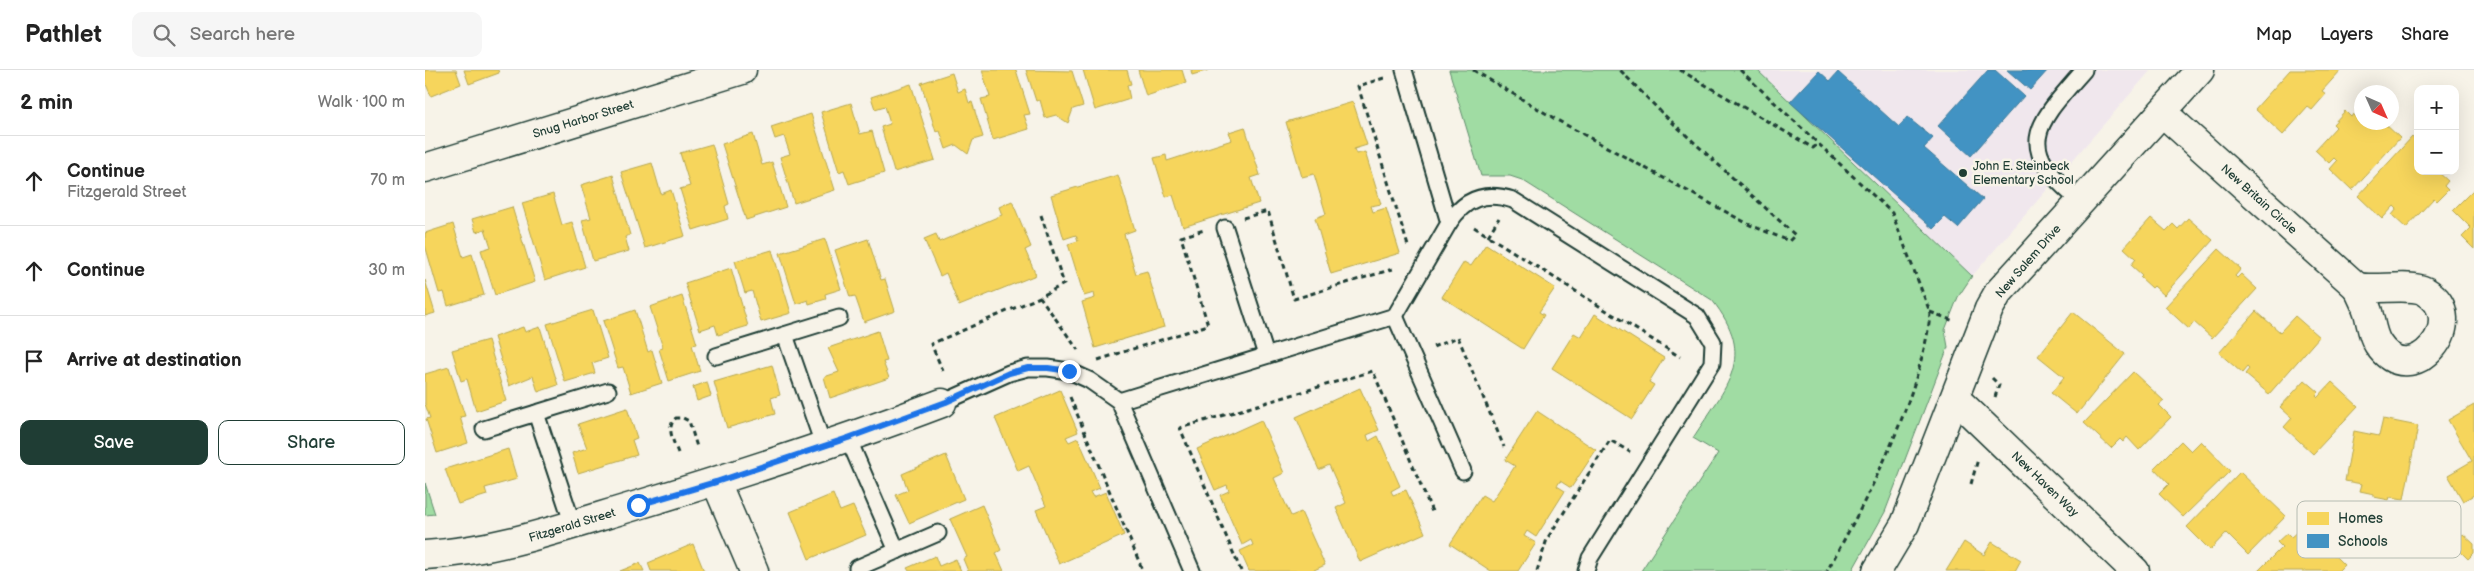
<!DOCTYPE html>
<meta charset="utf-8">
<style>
body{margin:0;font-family:"Balsamiq Sans",sans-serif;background:#f6f6f6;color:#222}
.controls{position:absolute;right:15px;top:15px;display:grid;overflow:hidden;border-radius:10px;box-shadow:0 5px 20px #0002}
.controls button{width:45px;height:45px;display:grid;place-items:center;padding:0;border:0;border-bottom:1px solid #e0e0e0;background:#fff;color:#222;font:25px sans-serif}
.compass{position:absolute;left:1929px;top:15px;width:45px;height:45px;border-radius:50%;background:#fff;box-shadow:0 5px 20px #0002;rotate:135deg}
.stop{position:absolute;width:15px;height:15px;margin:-11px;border:4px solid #1a73e8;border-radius:50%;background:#fff}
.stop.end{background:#1a73e8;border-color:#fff;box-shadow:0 1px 5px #0008}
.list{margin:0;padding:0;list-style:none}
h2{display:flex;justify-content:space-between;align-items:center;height:65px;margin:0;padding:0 20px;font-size:21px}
h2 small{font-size:16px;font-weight:400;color:#767676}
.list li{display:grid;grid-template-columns:32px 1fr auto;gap:15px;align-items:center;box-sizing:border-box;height:90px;padding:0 20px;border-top:1px solid #e0e0e0}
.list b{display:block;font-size:19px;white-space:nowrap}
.list p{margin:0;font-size:16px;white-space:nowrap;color:#767676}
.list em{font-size:16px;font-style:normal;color:#767676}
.actions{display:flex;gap:10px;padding:15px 20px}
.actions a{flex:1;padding:11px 0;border:1px solid #1f3d34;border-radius:10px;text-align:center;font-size:18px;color:#1f3d34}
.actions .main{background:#1f3d34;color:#fff}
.icon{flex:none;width:28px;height:28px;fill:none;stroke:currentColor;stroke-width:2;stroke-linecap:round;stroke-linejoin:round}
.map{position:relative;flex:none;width:2049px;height:501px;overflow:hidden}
header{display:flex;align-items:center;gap:30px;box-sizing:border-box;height:70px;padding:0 25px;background:#fff;border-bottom:1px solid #e0e0e0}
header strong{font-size:24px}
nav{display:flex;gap:28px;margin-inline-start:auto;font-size:18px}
.search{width:350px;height:45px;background:#f6f6f6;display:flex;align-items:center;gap:12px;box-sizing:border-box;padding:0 18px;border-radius:10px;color:#767676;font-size:19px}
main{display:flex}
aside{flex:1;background:#fff}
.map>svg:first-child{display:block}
</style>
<header>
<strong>Pathlet</strong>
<div class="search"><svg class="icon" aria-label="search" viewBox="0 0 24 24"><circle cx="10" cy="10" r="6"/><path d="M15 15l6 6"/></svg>Search here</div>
<nav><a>Map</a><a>Layers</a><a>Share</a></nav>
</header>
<main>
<aside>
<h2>2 min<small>Walk · 100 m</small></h2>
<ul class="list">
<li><svg class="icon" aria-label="ahead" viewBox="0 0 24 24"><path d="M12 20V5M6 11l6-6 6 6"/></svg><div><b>Continue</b><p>Fitzgerald Street</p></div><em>70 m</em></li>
<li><svg class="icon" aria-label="ahead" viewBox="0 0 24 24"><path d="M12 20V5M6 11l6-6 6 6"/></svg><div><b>Continue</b></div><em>30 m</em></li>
<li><svg class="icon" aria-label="arrive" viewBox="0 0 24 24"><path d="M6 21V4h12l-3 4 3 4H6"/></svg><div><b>Arrive at destination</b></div></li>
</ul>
<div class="actions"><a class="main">Save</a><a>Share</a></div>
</aside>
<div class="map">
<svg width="2049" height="501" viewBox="0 0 2049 501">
<rect width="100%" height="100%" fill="#f7f3e8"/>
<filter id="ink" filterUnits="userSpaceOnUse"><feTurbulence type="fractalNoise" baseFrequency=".02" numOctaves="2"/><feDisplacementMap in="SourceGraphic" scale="10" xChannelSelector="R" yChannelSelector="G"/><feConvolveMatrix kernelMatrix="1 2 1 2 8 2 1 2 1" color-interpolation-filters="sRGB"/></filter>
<g filter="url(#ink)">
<polygon fill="#f0e7ed" points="1332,0 1726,0 1547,206"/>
<g fill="#a0dca3" stroke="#608c6c">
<path d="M1024 0H1332L1547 206 1533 227 1520 260 1523 277 1460 442 1427 501H1216L1293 383 1268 368C1301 316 1333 288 1287 230L1097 110 1085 106H1056Z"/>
<polygon points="0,413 10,444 0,445"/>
</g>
<g fill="#f6d55c" stroke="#b6a750">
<polygon points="0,0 31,0 36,14 6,26 0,12"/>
<polygon points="39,0 73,0 74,3 44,14"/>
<polygon points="557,0 591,0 605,44 599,45 604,59 568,70 556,29 565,27"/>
<polygon points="601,0 647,1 658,36 648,39 643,53 631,45 620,48 615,30 611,31"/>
<polygon points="658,0 702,0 706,14 702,15 705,29 670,40"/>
<polygon points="713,0 757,0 761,13 721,26"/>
<polygon points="766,0 784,0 767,5"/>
<polygon points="1865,0 1916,0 1897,21 1901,24 1887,40 1883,37 1858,65 1830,39"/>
<polygon points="527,3 533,22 540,19 544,33 547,32 558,67 548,70 543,84 531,75 521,79 515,61 511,62 496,13"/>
<polygon points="486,14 510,90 469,102 456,57 465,54 460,36 450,39 446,27"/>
<polygon points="928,32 942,75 929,79 931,84 940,82 956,134 946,136 948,142 961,138 975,183 906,204 890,148 901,144 889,104 877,107 861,52"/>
<polygon points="426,33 435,64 447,61 459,103 424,114 419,100 414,102 396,42"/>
<polygon points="1920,41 1926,47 1928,44 1941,56 1945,52 1958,52 1975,68 1927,120 1905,99 1912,91 1909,88 1904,93 1890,80 1911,57 1908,54"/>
<polygon points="386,44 410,120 369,133 355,87 365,84 359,66 350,69 346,57"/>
<polygon points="820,57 835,105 826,108 834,133 758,157 748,125 741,127 729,88 741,85 742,91 807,70 804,62"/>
<polygon points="328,64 337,95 347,92 361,137 321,150 297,74"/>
<polygon points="1987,67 1993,73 1993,101 2012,101 2023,111 2019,116 2023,120 2012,131 2009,128 1981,158 1967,145 1972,139 1969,136 1957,149 1933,126"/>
<polygon points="287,74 304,134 300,136 303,149 268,160 255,119 265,116 255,83"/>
<polygon points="227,93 236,124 246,120 260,166 220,178 196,102"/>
<polygon points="188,105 205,165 200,167 204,181 168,191 157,150 166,148 156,115"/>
<polygon points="693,105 710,160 699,164 711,204 722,201 739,257 670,278 657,232 670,228 669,223 659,226 643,174 653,171 651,165 639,169 626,125"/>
<polygon points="2049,119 2049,179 2037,167 2046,158 2028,140"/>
<polygon points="128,124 137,155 147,152 160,197 120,210 97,133"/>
<polygon points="587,131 606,177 600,180 611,205 534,236 521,203 515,206 499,169 511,164 514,172 577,145 574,137"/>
<polygon points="87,137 110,212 70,225 56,180 66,177 60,159 51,162 47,149"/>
<polygon points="1726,148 1741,161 1748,154 1753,159 1763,148 1788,170 1739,225 1729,216 1727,218 1715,207 1717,205 1706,195 1711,189 1699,178"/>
<polygon points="28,154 38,187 47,184 59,225 23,236 19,222 14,223 0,175 0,163"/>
<polygon points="400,169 416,219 400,224 401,229 384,234 383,230 371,234 355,183"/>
<polygon points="443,169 456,210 460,209 470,241 439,252 430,226 425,227 410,180"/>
<polygon points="1061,174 1130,218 1114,242 1119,245 1098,279 1017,227 1039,192 1046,196"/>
<polygon points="1794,179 1816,199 1810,206 1812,208 1816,204 1832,219 1787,268 1769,252 1764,259 1740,237"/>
<polygon points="347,180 366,243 336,252 327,221 320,223 310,191"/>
<polygon points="306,198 323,256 293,265 290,255 275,260 260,213"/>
<polygon points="0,210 10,243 0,246"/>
<polygon points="257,226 272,274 267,275 275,301 244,311 234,279 238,278 225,237"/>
<polygon points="168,240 183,288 167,293 170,303 140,312 122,254"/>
<polygon points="210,240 223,282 227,280 237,313 206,323 198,297 193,298 178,251"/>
<polygon points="1831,241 1855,262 1870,246 1894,267 1844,324 1820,304 1824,299 1822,297 1817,303 1794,283"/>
<polygon points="1648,242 1700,284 1652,344 1626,323 1639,307 1613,286"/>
<polygon points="1170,244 1239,288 1224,312 1229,315 1207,349 1127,298 1149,263 1156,267"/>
<polygon points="98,257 100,262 115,257 133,315 113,322 108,306 84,316 69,267"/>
<polygon points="453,261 462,291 458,292 464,308 405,328 399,307 414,302 403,278"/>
<polygon points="63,270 81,331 51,341 42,309 36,311 27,280"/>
<polygon points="347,295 355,325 346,328 350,344 302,358 289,312"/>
<polygon points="24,297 40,346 35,347 43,373 12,383 1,349 5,348 0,334 0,304"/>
<polygon points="1708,302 1739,331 1734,335 1746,347 1714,380 1702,367 1698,372 1695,369 1686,378 1659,353"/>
<polygon points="1880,310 1894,322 1891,325 1893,327 1907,312 1933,336 1888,384 1859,357 1867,348 1855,337"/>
<polygon points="282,312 286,326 272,331 268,317"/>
<polygon points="935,318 954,360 942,365 944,371 953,366 975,416 966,421 968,425 981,420 1000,463 935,492 911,438 921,433 904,395 894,400 871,347"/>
<polygon points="635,320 653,362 641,367 644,372 653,368 675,418 665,422 668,427 681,422 699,465 634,494 611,440 621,436 604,396 593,401 570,348"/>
<polygon points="2049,335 2049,425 2038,431 2023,405 2047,391 2023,350"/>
<polygon points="202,338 212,368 207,370 212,385 153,403 147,383 162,378 153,354"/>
<polygon points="1112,341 1171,380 1146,418 1135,411 1132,416 1140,421 1111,467 1102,461 1099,466 1111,473 1093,501 1066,501 1025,474 1057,425 1067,431 1090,396 1080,390"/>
<polygon points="1958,349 1993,356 1979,429 1965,427 1964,430 1949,427 1949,424 1935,421 1937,414 1920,411 1929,361 1954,366"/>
<polygon points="836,350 859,403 849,408 866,446 876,442 900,495 887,501 824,501 815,481 828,475 826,470 817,475 795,425 804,421 802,415 790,420 772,379"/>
<polygon points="1756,371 1766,381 1776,371 1805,401 1758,447 1734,424 1744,414 1729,398"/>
<polygon points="83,379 92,409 60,418 62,425 33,434 20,399"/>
<polygon points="521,385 539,429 484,453 471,425 483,420 477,404"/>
<polygon points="1815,402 1861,446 1823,485 1801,463 1785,480 1762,457"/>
<polygon points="408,424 415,441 428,436 441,465 384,489 365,442"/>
<polygon points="557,435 576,480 571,483 579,501 543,501 538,489 542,487 525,449"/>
<polygon points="1873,461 1889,477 1895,471 1919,495 1913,501 1833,501 1857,477 1852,472 1862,463 1866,467"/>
<polygon points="2038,464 2049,474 2049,483 2043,489 2028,474"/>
<polygon points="1539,472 1559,485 1567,472 1596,490 1590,501 1521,501"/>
<polygon points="268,474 279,501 226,501 223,493"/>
<polygon points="510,486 514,496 531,489 536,501 484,501 482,498"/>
<polygon points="215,493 219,501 195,501"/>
</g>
<g fill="#4393c3" stroke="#387998">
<polygon points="1563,0 1570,0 1599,26 1546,86 1513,56"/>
<polygon points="1582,0 1623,0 1605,20"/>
<polygon points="1394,1 1405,11 1413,2 1474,57 1482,47 1508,68 1499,78 1558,129 1533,158 1520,147 1508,159 1365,32"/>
</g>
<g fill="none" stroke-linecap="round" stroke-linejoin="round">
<defs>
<g id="lane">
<path d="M979 0 1024 153C1040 128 1060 121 1088 130L1272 246 1288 272 1287 293 1165 488 1161 501"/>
<path d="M1655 131C1587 76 1611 55 1659 0"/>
<polyline points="800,158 841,285"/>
<polyline points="970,246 1038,401"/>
<polyline points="360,265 399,377"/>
<polyline points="291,286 414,248"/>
<polyline points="694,331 970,246 1024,153"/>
<polyline points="517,333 584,303 603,298 623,298 644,301 664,310 694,331 767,501"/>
<polyline points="111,343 148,455"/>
<polyline points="59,359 183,321"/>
<polyline points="423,368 472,481"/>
<polyline points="432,498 513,463"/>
</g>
<g id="street">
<polyline points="1737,42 1932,217"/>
<polyline points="0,98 317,0"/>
<path d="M1932 217C1952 221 1984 213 2000 221 2049 249 1986 325 1953 274 1947 265 1946 253 1943 242 1940 233 1936 225 1932 217Z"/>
<polyline points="1530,328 1710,501"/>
<polyline points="291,412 329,501"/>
<path d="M0 485C74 481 142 456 213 435 316 404 417 371 517 333"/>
<polyline points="1452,501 1480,454 1564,239 1573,223 1775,0"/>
</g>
</defs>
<use href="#lane" stroke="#1f3d34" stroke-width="19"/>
<use href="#street" stroke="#1f3d34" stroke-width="31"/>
<g stroke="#1f3d34" stroke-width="3" stroke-dasharray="5 4" stroke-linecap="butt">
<polyline points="1048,0 1132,50 1325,155 1364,171 1370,165 1236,42 1195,0"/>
<polyline points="1255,0 1388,78 1393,74"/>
<path d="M1315 0 1467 143 1505 242C1504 262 1499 279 1494 298 1473 370 1438 436 1402 501"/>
<polyline points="959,8 933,16 984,179"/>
<polyline points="616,145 639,214 615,227 653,280"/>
<polyline points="818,148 843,141 869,229 971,198"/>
<polyline points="1049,157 1255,287"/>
<polyline points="1063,166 1074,148"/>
<polyline points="1505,242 1529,251"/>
<polyline points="1008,277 1033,267 1079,377"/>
<polyline points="673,290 783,255 756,167 779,160"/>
<polyline points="518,301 506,274 615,227"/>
<polyline points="1567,308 1574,315 1570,327"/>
<polyline points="645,327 718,501"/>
<path d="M253 383C249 372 240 357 251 348H258L264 351 272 377"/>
<polyline points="1546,414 1553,389"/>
<polyline points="816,501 755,358 948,301 1008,444"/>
<polyline points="1112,501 1122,469 1185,370 1205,382"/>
</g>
<use href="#lane" stroke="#f7f3e8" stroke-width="15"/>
<use href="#street" stroke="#f7f3e8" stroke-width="28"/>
</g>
</g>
<g fill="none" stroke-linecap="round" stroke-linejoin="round" filter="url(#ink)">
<polyline stroke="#1a73e8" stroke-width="6" points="213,435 291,412 423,368 521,332 584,303 603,298 623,298 644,301"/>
</g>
<circle fill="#1f3d34" stroke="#f7f3e8" stroke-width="2" cx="1538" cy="103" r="5"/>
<g text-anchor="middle" stroke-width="5" stroke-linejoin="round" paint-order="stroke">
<g font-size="12" fill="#1f3d34" stroke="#f7f3e8">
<text transform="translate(158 49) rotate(-17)" y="4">Snug Harbor Street</text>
<text transform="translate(1834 129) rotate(42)" y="4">New Britain Circle</text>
<text transform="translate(1603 191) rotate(-49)" y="4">New Salem Drive</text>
<text transform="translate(1620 414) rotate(44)" y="4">New Haven Way</text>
<text transform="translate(147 455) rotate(-17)" y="4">Fitzgerald Street</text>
</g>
<g font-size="12" fill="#1f3d34" stroke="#f7f3e8" text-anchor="start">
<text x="1548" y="100">John E. Steinbeck<tspan x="1548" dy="14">Elementary School</tspan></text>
</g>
</g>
<rect x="1872" y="431" width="164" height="57" rx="8" fill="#f7f3e8" stroke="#b6bcb2" stroke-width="1"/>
<rect x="1882" y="442" width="22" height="13" fill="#f6d55c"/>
<rect x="1882" y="464" width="22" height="14" fill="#4393c3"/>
<g font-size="14" fill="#1f3d34">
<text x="1913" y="453">Homes</text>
<text x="1913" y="476">Schools</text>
</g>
</svg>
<div class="controls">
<button>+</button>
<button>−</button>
</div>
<svg class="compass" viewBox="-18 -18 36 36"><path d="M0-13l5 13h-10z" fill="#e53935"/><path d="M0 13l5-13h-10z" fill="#767676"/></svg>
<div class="stop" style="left:213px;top:435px"></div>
<div class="stop end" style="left:644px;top:301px"></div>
</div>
</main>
